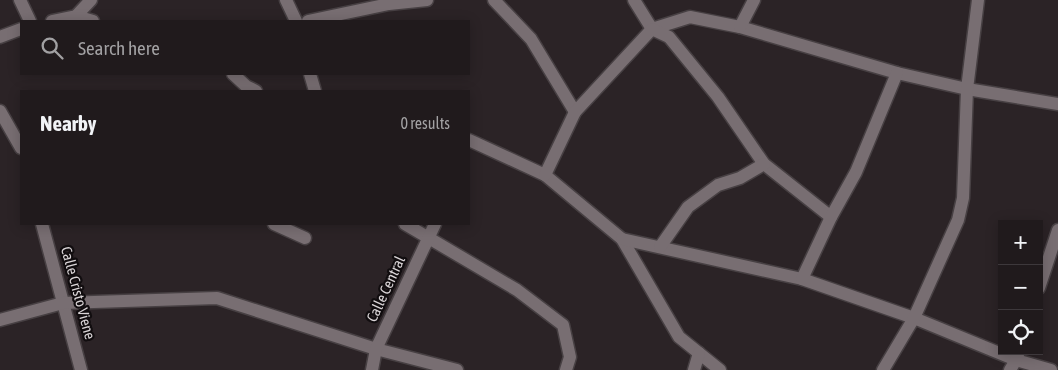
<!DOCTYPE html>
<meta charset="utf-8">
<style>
body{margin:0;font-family:"Asap Condensed",sans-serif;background:#2d2729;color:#f1f3f6}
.controls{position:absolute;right:15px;bottom:15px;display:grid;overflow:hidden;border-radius:0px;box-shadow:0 2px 12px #0003}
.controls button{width:45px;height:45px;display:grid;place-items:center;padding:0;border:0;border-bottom:1px solid #3d383b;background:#201a1c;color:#f1f3f6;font:25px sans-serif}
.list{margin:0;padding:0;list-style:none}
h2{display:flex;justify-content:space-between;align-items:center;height:65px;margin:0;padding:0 20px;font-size:21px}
h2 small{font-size:16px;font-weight:400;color:#a2a1a3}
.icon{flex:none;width:28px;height:28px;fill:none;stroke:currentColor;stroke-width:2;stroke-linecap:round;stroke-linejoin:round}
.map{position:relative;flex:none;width:1058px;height:370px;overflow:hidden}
.search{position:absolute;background:#201a1c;box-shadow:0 2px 12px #0003;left:20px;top:20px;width:450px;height:55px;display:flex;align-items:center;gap:12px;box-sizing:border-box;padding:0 18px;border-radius:0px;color:#a2a1a3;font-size:19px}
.panel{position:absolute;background:#201a1c;box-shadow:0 2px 12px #0003;left:20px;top:90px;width:450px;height:135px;border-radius:0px}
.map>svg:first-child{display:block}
</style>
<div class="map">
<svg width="1058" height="370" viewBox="0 0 1058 370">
<rect width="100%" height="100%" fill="#2b2326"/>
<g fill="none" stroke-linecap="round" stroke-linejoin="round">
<defs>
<g id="minor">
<polyline points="20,0 30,21"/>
<polyline points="286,0 296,21"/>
<polyline points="494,0 531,39 575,112"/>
<polyline points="634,0 652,29 690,17 740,27 897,73 967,89 1058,104"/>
<polyline points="76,16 93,21"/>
<polyline points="52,21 76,16 91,0"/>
<polyline points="308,21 389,4 427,0"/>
<polyline points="740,27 754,0"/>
<polyline points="0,37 21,29"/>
<polyline points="233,74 246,86 256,91"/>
<polyline points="310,74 315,91"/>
<polyline points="0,111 21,148"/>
<polyline points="469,140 545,175 622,239 679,337 720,370"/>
<polyline points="545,175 575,112 652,29 669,37 718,97 764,164 831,217"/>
<polyline points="42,224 81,370"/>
<polyline points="274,224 305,238"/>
<polyline points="405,224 517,290 563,325 570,357 566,370"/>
<polyline points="622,239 802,279 914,318 1016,360 1051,370"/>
<polyline points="660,247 688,207 718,185 740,178 764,164"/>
<polyline points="802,279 831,217 856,172 897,73"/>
<polyline points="1039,288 1058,230"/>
<polyline points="0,320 63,303 217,298 376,349 457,370"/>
<polyline points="372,370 376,349 435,224"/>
<polyline points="694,370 699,353"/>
<polyline points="883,370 914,318 958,220 963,198 967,89 978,0"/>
<polyline points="1010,370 1016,360 1019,351"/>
</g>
</defs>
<use href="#minor" stroke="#474043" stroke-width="15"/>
<use href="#minor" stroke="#786e72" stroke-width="12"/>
</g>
<g text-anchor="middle" stroke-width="4.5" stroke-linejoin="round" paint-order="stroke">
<g font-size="15" fill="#dad5d7" stroke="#110d0f">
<text transform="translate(386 289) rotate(-65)" y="5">Calle Central</text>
<text transform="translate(78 293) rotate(75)" y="5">Calle Cristo Viene</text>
</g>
</g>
</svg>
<div class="controls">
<button>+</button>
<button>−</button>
<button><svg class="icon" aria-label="locate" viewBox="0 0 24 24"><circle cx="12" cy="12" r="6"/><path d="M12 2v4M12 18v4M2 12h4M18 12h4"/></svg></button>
</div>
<div class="search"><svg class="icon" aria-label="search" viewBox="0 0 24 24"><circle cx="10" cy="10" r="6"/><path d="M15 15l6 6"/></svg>Search here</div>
<section class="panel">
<h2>Nearby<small>0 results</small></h2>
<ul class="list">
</ul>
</section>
</div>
